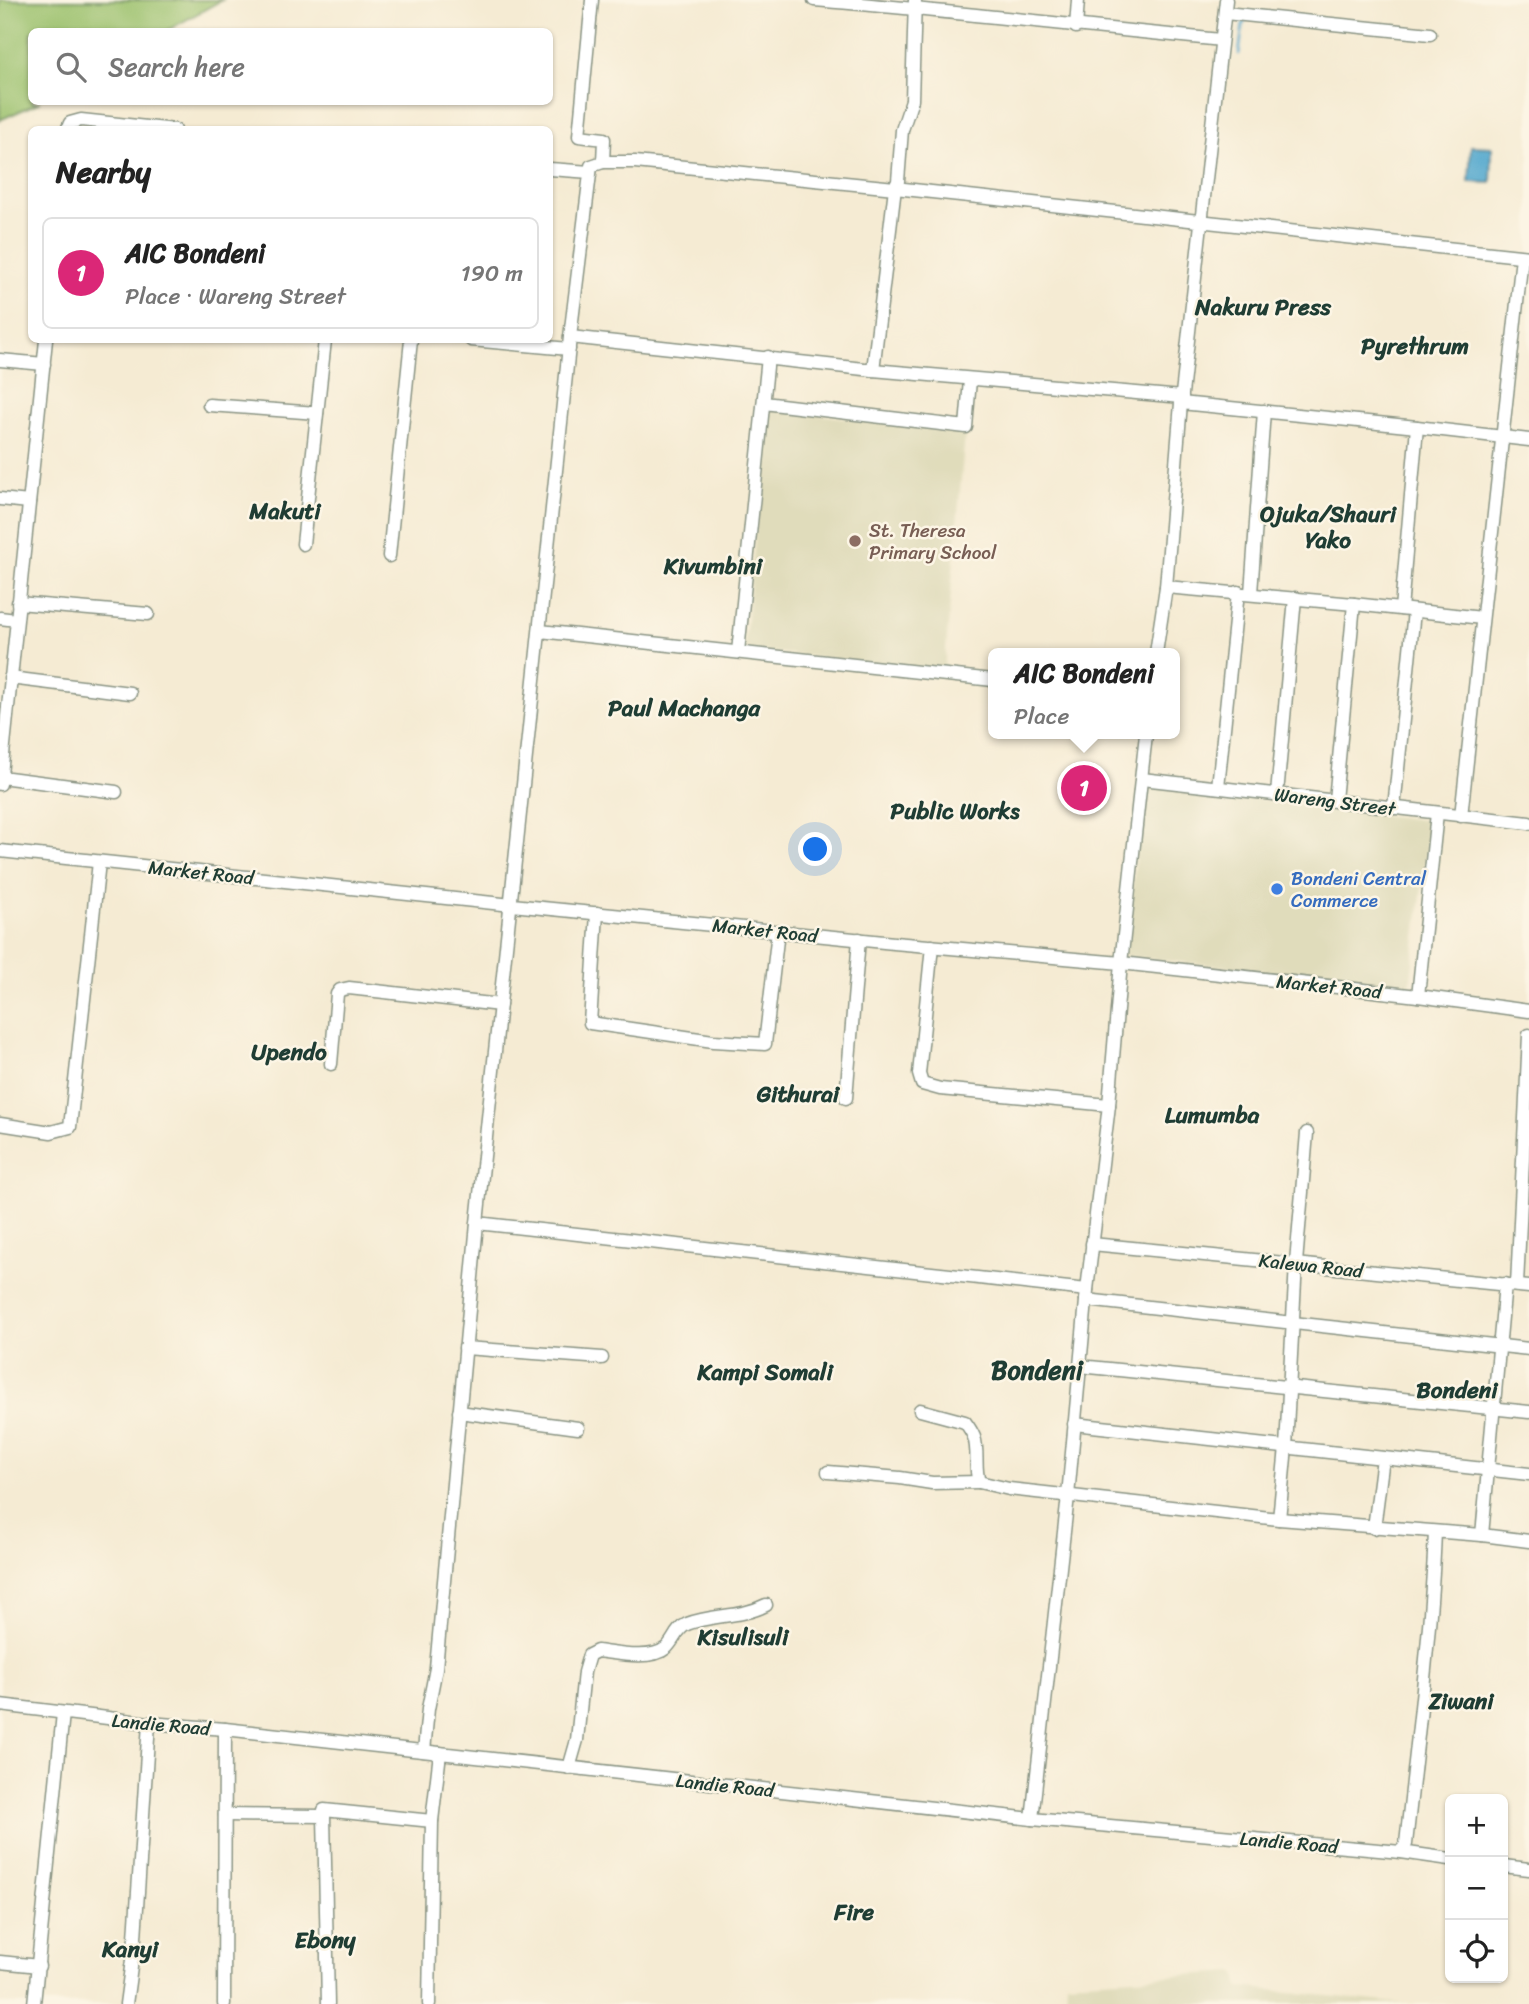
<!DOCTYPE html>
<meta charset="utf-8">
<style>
body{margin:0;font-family:Sriracha,sans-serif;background:#f2f2f2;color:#222}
.controls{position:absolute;right:21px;bottom:21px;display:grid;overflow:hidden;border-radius:10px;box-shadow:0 2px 5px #0004}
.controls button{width:63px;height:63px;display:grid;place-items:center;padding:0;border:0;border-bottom:2px solid #e0e0e0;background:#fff;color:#222;font:35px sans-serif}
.you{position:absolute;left:816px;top:850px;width:24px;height:24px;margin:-18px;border:5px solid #fff;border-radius:50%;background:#1a73e8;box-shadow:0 0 0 10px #1a73e833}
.badge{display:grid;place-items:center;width:46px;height:46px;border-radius:50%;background:#db2777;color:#fff;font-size:23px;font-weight:700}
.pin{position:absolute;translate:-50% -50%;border:4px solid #fff;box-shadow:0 2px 7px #0006}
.popup{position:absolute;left:988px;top:648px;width:192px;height:91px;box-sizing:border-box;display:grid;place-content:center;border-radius:10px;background:#fff;filter:drop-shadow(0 2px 5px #0005);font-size:23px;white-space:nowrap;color:#767676}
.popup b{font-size:26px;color:#222}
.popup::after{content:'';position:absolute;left:50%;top:100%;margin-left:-14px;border:14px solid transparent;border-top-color:#fff}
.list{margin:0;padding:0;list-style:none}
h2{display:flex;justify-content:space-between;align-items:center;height:91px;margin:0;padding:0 28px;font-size:30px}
h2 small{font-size:23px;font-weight:400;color:#767676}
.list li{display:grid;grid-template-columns:46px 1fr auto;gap:21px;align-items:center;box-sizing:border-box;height:112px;margin:0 14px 14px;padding:0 14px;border:2px solid #e0e0e0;border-radius:10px}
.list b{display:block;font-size:26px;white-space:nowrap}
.list p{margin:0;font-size:23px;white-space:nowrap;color:#767676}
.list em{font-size:23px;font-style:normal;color:#767676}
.icon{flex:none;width:38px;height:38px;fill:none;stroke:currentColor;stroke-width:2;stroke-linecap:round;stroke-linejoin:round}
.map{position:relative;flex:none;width:1529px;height:2004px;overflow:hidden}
.search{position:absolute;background:#fff;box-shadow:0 2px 5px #0004;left:28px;top:28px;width:525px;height:77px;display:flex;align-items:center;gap:18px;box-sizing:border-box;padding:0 24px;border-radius:10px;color:#767676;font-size:26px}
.panel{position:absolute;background:#fff;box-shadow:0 2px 5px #0004;left:28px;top:126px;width:525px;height:217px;border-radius:10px}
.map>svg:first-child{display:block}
</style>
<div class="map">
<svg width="1529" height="2004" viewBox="0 0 1529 2004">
<rect width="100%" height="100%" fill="#fcf5e5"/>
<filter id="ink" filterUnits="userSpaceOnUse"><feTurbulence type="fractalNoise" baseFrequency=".0143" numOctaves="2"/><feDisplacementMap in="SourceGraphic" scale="14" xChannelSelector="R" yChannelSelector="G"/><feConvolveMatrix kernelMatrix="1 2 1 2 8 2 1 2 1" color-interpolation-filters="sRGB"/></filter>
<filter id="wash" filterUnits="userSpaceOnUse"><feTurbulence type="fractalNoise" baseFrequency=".00686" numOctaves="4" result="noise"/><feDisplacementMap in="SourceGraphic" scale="28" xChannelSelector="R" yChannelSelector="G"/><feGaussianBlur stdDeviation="1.57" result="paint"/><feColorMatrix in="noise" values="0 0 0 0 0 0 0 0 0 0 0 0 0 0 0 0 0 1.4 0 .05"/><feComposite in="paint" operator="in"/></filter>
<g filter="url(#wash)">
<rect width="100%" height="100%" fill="#f5ebd3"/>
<g fill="#e0dcbb">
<polygon points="768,408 965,434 944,670 744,649"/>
<polygon points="1145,785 1430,821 1410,986 1124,956"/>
<polygon points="1236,1972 1240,1987 1405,2004 1066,2004 1067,1982"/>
</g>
<polygon fill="#9bc16d" stroke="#5d7f50" stroke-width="2" points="0,0 222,0 166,31 32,32 32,102 40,102 0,120"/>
<polygon fill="#51a7ce" stroke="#387281" stroke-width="2" points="1471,146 1492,147 1491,183 1469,182"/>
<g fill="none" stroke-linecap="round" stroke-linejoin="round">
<polyline stroke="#51a7ce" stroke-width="2.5" points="1239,54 1243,25 1246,18"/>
</g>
</g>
<g filter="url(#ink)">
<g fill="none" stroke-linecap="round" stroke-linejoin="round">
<defs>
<g id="minor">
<polyline points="592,0 579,136 604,139 603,162"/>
<path d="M814 0C950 11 1085 27 1221 40"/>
<polyline points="1225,13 1430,34"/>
<polyline points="1076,27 1078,0"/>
<polyline points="67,130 70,123 81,120 175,130"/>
<polyline points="550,169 590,172"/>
<polyline points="570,337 873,370 1182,397"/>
<polyline points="471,340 569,349"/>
<polyline points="0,360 44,364"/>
<polyline points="873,370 895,188 898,181 902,130 912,100 915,0"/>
<polyline points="764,403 966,427 970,380"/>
<polyline points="1181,403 1417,427 1529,440"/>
<polyline points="209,405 317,413"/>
<polyline points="0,499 29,502"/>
<polyline points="303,544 325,340"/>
<polyline points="389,556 411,340"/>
<polyline points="1166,587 1354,604 1482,618"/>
<polyline points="1251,593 1264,411"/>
<polyline points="18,603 148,614"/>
<polyline points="1401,609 1417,427"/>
<polyline points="0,618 16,620"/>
<polyline points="540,631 993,680"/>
<polyline points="738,652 768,357"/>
<polyline points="1156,653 1166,587 1181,403 1226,0"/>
<polyline points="10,678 130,693"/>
<polyline points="1,777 116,792"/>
<polyline points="1142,779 1529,823"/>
<polyline points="0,784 46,340"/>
<polyline points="1218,787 1238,592"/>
<polyline points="1277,794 1295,598"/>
<polyline points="1335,800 1354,604"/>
<polyline points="1394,808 1414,611"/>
<polyline points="1461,816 1522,257"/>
<polyline points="0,851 512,905 894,943 1121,963 1418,996 1529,1011"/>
<polyline points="597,913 590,1023 713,1041 765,1044 778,931"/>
<polyline points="932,946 919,1074 922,1084 940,1089 1109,1105"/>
<polyline points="1418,996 1437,813"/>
<polyline points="331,1064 337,994 340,990 349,988 500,1005"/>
<polyline points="846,1098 859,939"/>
<polyline points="0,1124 51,1132 70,1127 99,862"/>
<polyline points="477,1223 1087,1290"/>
<polyline points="1092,1244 1529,1287"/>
<polyline points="1517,1285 1529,1035"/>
<polyline points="1086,1300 1529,1349"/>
<polyline points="465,1348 602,1358"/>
<polyline points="1080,1366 1529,1412"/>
<path d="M920 1410 965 1422C968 1426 972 1432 974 1437 979 1451 974 1467 979 1482L1009 1489 1279 1519 1482 1535 1529 1541"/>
<polyline points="459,1412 578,1428"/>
<polyline points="1074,1424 1529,1474"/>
<polyline points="828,1472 900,1478 932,1483 979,1482"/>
<polyline points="1279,1519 1286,1447 1296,1263 1307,1133"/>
<polyline points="1374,1528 1383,1458"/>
<polyline points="1482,1535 1505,1284"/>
<polyline points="0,1705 149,1723 225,1729 1032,1819 1401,1852 1450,1859"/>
<polyline points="424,1751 428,1709 436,1668 477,1223 570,337 591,166 603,162 635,162 895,188 1529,257"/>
<path d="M569 1768 577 1740 584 1672 589 1655 597 1651C615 1653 651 1661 666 1648 674 1641 676 1629 687 1624 713 1614 741 1618 766 1605"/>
<polyline points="225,1815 324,1816 328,2004"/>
<polyline points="324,1816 324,1810 432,1821"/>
<polyline points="1032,1819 1068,1496 1087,1290 1109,1105 1121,963 1146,734"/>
<path d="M1401 1852 1406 1844C1417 1740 1431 1635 1435 1532"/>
<polyline points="1503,1866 1529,1869"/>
<polyline points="0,1962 39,1966"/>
<polyline points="34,2004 63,1713"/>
<polyline points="126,2004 135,1938 149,1723"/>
<polyline points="224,2004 225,1729"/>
<polyline points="429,2004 432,1821 440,1753"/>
</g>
</defs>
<use href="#minor" stroke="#8a9484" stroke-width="15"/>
<use href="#minor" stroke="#fff" stroke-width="12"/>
</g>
</g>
<circle fill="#8d6e63" stroke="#fcf5e5" stroke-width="2.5" cx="855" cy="541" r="7"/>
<circle fill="#3f7fe0" stroke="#fcf5e5" stroke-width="2.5" cx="1277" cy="889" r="7"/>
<g text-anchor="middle" stroke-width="5" stroke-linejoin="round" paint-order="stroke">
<g font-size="19" fill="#785e54" stroke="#fcf5e5" text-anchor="start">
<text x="869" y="537">St. Theresa<tspan x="869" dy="22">Primary School</tspan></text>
</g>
<g font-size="19" fill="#1f3d34" stroke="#fcf5e5">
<text transform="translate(1335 801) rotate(7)" y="7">Wareng Street</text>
<text transform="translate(201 872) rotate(6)" y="7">Market Road</text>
<text transform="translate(765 930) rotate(6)" y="7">Market Road</text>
<text transform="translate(1329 986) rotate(6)" y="7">Market Road</text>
<text transform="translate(1311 1265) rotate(6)" y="7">Kalewa Road</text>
<text transform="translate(161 1724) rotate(5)" y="7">Landie Road</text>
<text transform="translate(725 1785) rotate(6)" y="7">Landie Road</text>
<text transform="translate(1289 1842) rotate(5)" y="7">Landie Road</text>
</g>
<g font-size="19" fill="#366cbe" stroke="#fcf5e5" text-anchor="start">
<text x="1291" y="885">Bondeni Central<tspan x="1291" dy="22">Commerce</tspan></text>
</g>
<g font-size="23" font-weight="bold" fill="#1f3d34" stroke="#fcf5e5">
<text x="1263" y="315">Nakuru Press</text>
<text x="1415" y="354">Pyrethrum</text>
<text x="285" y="519">Makuti</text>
<text x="1328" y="522">Ojuka/Shauri<tspan x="1328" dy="26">Yako</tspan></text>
<text x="713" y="574">Kivumbini</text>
<text x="684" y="716">Paul Machanga</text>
<text x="955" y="819">Public Works</text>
<text x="289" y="1060">Upendo</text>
<text x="798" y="1102">Githurai</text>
<text x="1212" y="1123">Lumumba</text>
<text x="765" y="1380">Kampi Somali</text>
<text x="1457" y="1398">Bondeni</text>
<text x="743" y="1645">Kisulisuli</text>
<text x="1461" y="1709">Ziwani</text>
<text x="854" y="1920">Fire</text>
<text x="325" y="1948">Ebony</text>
<text x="130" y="1957">Kanyi</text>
</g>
<g font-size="26" font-weight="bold" fill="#1f3d34" stroke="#fcf5e5">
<text x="1037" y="1379">Bondeni</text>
</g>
</g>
</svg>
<div class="controls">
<button>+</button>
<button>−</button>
<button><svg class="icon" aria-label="locate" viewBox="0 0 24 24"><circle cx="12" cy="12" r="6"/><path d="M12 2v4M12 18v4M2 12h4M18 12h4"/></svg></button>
</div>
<div class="you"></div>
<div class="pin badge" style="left:1084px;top:788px">1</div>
<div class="popup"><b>AIC Bondeni</b>Place</div>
<div class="search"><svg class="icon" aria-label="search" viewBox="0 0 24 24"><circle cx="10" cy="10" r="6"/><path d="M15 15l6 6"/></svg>Search here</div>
<section class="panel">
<h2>Nearby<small></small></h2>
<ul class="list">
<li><span class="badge">1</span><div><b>AIC Bondeni</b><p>Place · Wareng Street</p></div><em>190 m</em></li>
</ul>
</section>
</div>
